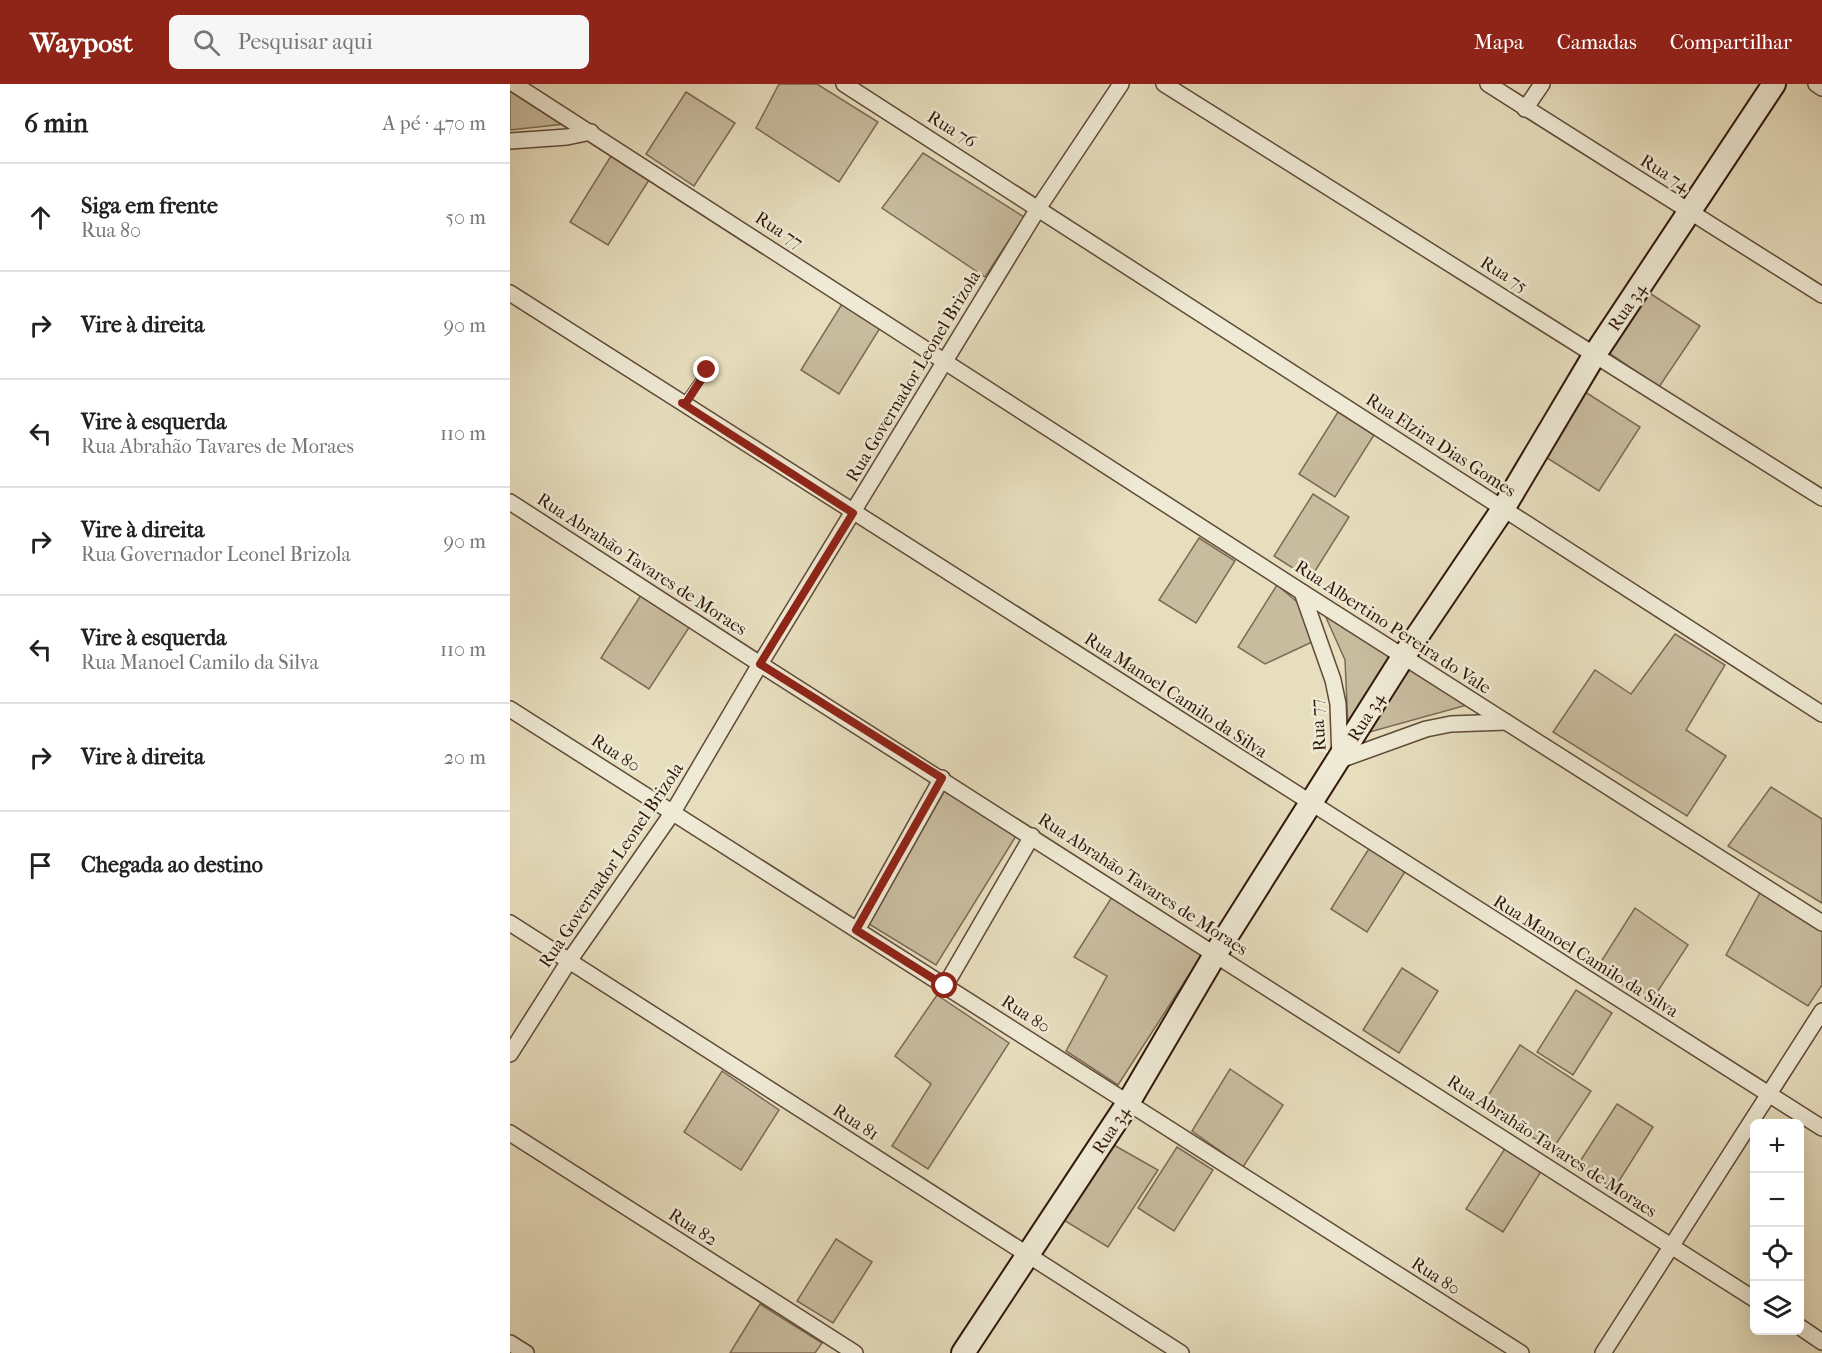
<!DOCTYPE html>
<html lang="pt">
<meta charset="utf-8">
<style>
body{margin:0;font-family:"IM FELL French Canon",serif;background:#f6f6f6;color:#222}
.controls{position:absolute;right:18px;bottom:18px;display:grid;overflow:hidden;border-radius:9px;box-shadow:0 6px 24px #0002}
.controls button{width:54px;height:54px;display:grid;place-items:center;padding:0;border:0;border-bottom:2px solid #e0e0e0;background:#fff;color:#222;font:30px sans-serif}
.stop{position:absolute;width:18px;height:18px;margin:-14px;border:4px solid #8f2418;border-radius:50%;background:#fff}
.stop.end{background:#8f2418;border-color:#fff;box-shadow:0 2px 6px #0008}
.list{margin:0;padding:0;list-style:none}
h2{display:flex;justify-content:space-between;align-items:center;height:78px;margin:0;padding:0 24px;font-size:26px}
h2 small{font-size:20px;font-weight:400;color:#767676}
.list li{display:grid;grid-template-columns:39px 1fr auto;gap:18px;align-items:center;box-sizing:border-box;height:108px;padding:0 24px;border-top:2px solid #e0e0e0}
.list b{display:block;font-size:22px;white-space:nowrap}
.list p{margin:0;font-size:20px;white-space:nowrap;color:#767676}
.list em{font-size:20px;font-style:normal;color:#767676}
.icon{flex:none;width:33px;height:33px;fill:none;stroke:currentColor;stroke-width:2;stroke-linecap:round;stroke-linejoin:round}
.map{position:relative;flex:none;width:1312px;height:1269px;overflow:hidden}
header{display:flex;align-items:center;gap:36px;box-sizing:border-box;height:84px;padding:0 30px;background:#8f2418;color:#fff}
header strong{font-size:28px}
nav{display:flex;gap:33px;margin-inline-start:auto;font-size:21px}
.search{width:420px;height:54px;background:#f6f6f6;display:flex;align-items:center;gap:15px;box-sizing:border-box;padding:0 21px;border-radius:9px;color:#767676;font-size:22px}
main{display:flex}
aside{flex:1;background:#fff}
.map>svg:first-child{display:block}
</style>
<header>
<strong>Waypost</strong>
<div class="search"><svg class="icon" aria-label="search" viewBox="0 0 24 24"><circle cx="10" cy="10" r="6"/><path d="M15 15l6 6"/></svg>Pesquisar aqui</div>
<nav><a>Mapa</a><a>Camadas</a><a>Compartilhar</a></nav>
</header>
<main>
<aside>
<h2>6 min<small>A pé · 470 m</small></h2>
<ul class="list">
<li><svg class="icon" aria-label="ahead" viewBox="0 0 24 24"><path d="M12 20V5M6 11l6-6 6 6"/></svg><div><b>Siga em frente</b><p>Rua 80</p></div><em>50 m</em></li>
<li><svg class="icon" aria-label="right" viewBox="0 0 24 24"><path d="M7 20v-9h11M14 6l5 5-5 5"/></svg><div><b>Vire à direita</b></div><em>90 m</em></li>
<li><svg class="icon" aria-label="left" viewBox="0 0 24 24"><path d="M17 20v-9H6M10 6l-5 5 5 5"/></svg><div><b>Vire à esquerda</b><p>Rua Abrahão Tavares de Moraes</p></div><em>110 m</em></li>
<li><svg class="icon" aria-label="right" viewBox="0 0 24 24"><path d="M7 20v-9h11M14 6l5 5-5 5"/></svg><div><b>Vire à direita</b><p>Rua Governador Leonel Brizola</p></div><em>90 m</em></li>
<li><svg class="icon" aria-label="left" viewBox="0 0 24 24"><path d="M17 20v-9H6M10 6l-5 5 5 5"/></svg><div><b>Vire à esquerda</b><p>Rua Manoel Camilo da Silva</p></div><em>110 m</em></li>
<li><svg class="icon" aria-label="right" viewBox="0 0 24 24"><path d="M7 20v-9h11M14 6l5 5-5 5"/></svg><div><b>Vire à direita</b></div><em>20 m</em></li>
<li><svg class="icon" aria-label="arrive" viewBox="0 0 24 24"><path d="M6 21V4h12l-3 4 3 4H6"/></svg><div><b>Chegada ao destino</b></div></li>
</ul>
</aside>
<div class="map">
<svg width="1312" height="1269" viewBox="0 0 1312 1269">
<rect width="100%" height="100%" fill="#e7debe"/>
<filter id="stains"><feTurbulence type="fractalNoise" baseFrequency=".00333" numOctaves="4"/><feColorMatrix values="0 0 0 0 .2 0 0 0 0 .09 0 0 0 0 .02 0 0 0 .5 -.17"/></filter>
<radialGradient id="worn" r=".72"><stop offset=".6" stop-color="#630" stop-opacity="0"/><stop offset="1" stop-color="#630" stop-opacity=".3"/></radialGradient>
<g fill="#c8bc9f" stroke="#7d6a54" stroke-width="1.5">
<polygon points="269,0 307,0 368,38 329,98 246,44"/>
<polygon points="0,6 55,40 0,46"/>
<polygon points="176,8 225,39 184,102 136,70"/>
<polygon points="413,69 514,133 475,193 372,124"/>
<polygon points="101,72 139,96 98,161 60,138"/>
<polygon points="1138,208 1190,242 1149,303 1098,268"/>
<polygon points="332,220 370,244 329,310 291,286"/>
<polygon points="1072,306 1130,343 1089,407 1031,370"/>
<polygon points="828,328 864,351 825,413 789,390"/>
<polygon points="803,410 839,433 800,495 764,472"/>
<polygon points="689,454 725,477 686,539 649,516"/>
<polygon points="767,501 792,522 802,558 755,580 728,563"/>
<polygon points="131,511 180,542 139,605 91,574"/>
<polygon points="814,529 880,571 838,643 835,576"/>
<polygon points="1165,550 1215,581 1176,646 1216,672 1177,732 1043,648 1085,586 1121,610"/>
<polygon points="899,585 957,621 856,649"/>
<polygon points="1261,703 1312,735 1312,819 1218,762"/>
<polygon points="435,706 506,752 426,881 359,840"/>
<polygon points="860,763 896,786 857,848 821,825"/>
<polygon points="1251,807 1312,847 1312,901 1298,922 1216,871"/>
<polygon points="602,813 693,869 608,1001 556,967 597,892 564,873"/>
<polygon points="1125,824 1178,861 1140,919 1087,884"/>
<polygon points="892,884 928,907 889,969 853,946"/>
<polygon points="1066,906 1102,929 1063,991 1027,968"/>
<polygon points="427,911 499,959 418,1085 382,1062 421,1000 385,972"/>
<polygon points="1010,961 1081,1007 1042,1066 972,1021"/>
<polygon points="720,985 773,1021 733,1083 682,1047"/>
<polygon points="212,987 269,1026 231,1086 174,1048"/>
<polygon points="1107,1020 1143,1043 1104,1105 1067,1082"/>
<polygon points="602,1060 648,1086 598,1163 552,1135"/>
<polygon points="667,1063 703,1086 664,1147 628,1124"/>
<polygon points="996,1063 1032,1086 993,1148 956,1125"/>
<polygon points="326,1155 362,1178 323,1239 287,1217"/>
<polygon points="250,1220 312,1259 305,1269 220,1269"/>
</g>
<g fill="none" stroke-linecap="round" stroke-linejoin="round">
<defs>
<polyline id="lane" points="174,319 197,286"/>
<g id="street">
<polyline points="4,0 792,508 1312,839"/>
<polyline points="334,0 1312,630"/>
<polyline points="654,0 1312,414"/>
<polyline points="978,0 1312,211"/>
<polyline points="1306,0 1312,4"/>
<polyline points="1015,25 1032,0"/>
<polyline points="0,57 57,53 81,48"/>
<polyline points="0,209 1312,1044"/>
<polyline points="0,418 250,580 1244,1215"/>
<polyline points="792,508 823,596 828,620 830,676 916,645 941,640 996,638"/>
<polyline points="0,625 1011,1269"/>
<polyline points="0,839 671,1269"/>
<polyline points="347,846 432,694"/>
<polyline points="435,902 522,752"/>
<polyline points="0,970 59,877 163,728 250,580 529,123 611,0"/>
<polyline points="0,1049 345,1269"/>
<polyline points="1290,1243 1312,1258"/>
<polyline points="0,1259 16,1269"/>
<polyline points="1093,1269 1312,927"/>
</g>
<polyline id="secondary" points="453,1269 618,1019 706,869 893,573 993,425 1085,270 1264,0"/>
</defs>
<use href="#lane" stroke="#5f4937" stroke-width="10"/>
<use href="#street" stroke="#5f4937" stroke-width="18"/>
<use href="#secondary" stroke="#32170a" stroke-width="26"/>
<use href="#lane" stroke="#efead5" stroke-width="8"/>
<use href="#street" stroke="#efead5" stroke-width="15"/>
<use href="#secondary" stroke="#efead5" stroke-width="22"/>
</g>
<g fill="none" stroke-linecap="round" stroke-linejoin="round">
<polyline stroke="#8f2418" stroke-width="8" points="197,286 176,319 172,319 343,429 250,580 432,694 346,846 435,902"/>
</g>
<g text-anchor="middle" stroke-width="5" stroke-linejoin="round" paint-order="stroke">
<g font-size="18" fill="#32170a" stroke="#efead5">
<text transform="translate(442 45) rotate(32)" y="6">Rua 76</text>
<text transform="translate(1155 89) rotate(32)" y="6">Rua 74</text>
<text transform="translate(269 146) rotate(33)" y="6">Rua 77</text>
<text transform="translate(994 190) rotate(32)" y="6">Rua 75</text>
<text transform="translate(1117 223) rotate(-56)" y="6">Rua 34</text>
<text transform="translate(403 292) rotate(-59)" y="6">Rua Governador Leonel Brizola</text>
<text transform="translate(931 361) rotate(33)" y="6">Rua Elzira Dias Gomes</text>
<text transform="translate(132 480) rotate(33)" y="6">Rua Abrahão Tavares de Moraes</text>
<text transform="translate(883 543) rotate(33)" y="6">Rua Albertino Pereira do Vale</text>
<text transform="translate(666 611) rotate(33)" y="6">Rua Manoel Camilo da Silva</text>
<text transform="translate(856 633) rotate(-58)" y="6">Rua 34</text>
<text transform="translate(808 641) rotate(-94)" y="6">Rua 77</text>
<text transform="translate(106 669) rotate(33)" y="6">Rua 80</text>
<text transform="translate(101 781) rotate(-56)" y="6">Rua Governador Leonel Brizola</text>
<text transform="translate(633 800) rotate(33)" y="6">Rua Abrahão Tavares de Moraes</text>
<text transform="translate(1076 872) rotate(32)" y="6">Rua Manoel Camilo da Silva</text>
<text transform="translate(516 930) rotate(33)" y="6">Rua 80</text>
<text transform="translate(346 1038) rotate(33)" y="6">Rua 81</text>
<text transform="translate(601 1046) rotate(-57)" y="6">Rua 34</text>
<text transform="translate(1042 1062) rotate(33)" y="6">Rua Abrahão Tavares de Moraes</text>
<text transform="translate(183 1143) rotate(33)" y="6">Rua 82</text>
<text transform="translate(926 1192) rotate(33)" y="6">Rua 80</text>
</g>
</g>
<rect width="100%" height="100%" filter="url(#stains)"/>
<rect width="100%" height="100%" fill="url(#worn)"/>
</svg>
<div class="controls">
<button>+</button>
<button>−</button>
<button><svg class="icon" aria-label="locate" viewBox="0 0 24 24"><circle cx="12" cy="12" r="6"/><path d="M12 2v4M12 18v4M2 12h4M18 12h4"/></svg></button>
<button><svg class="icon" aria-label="layers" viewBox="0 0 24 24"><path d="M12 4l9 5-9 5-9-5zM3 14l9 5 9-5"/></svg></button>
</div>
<div class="stop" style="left:435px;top:902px"></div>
<div class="stop end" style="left:197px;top:286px"></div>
</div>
</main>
